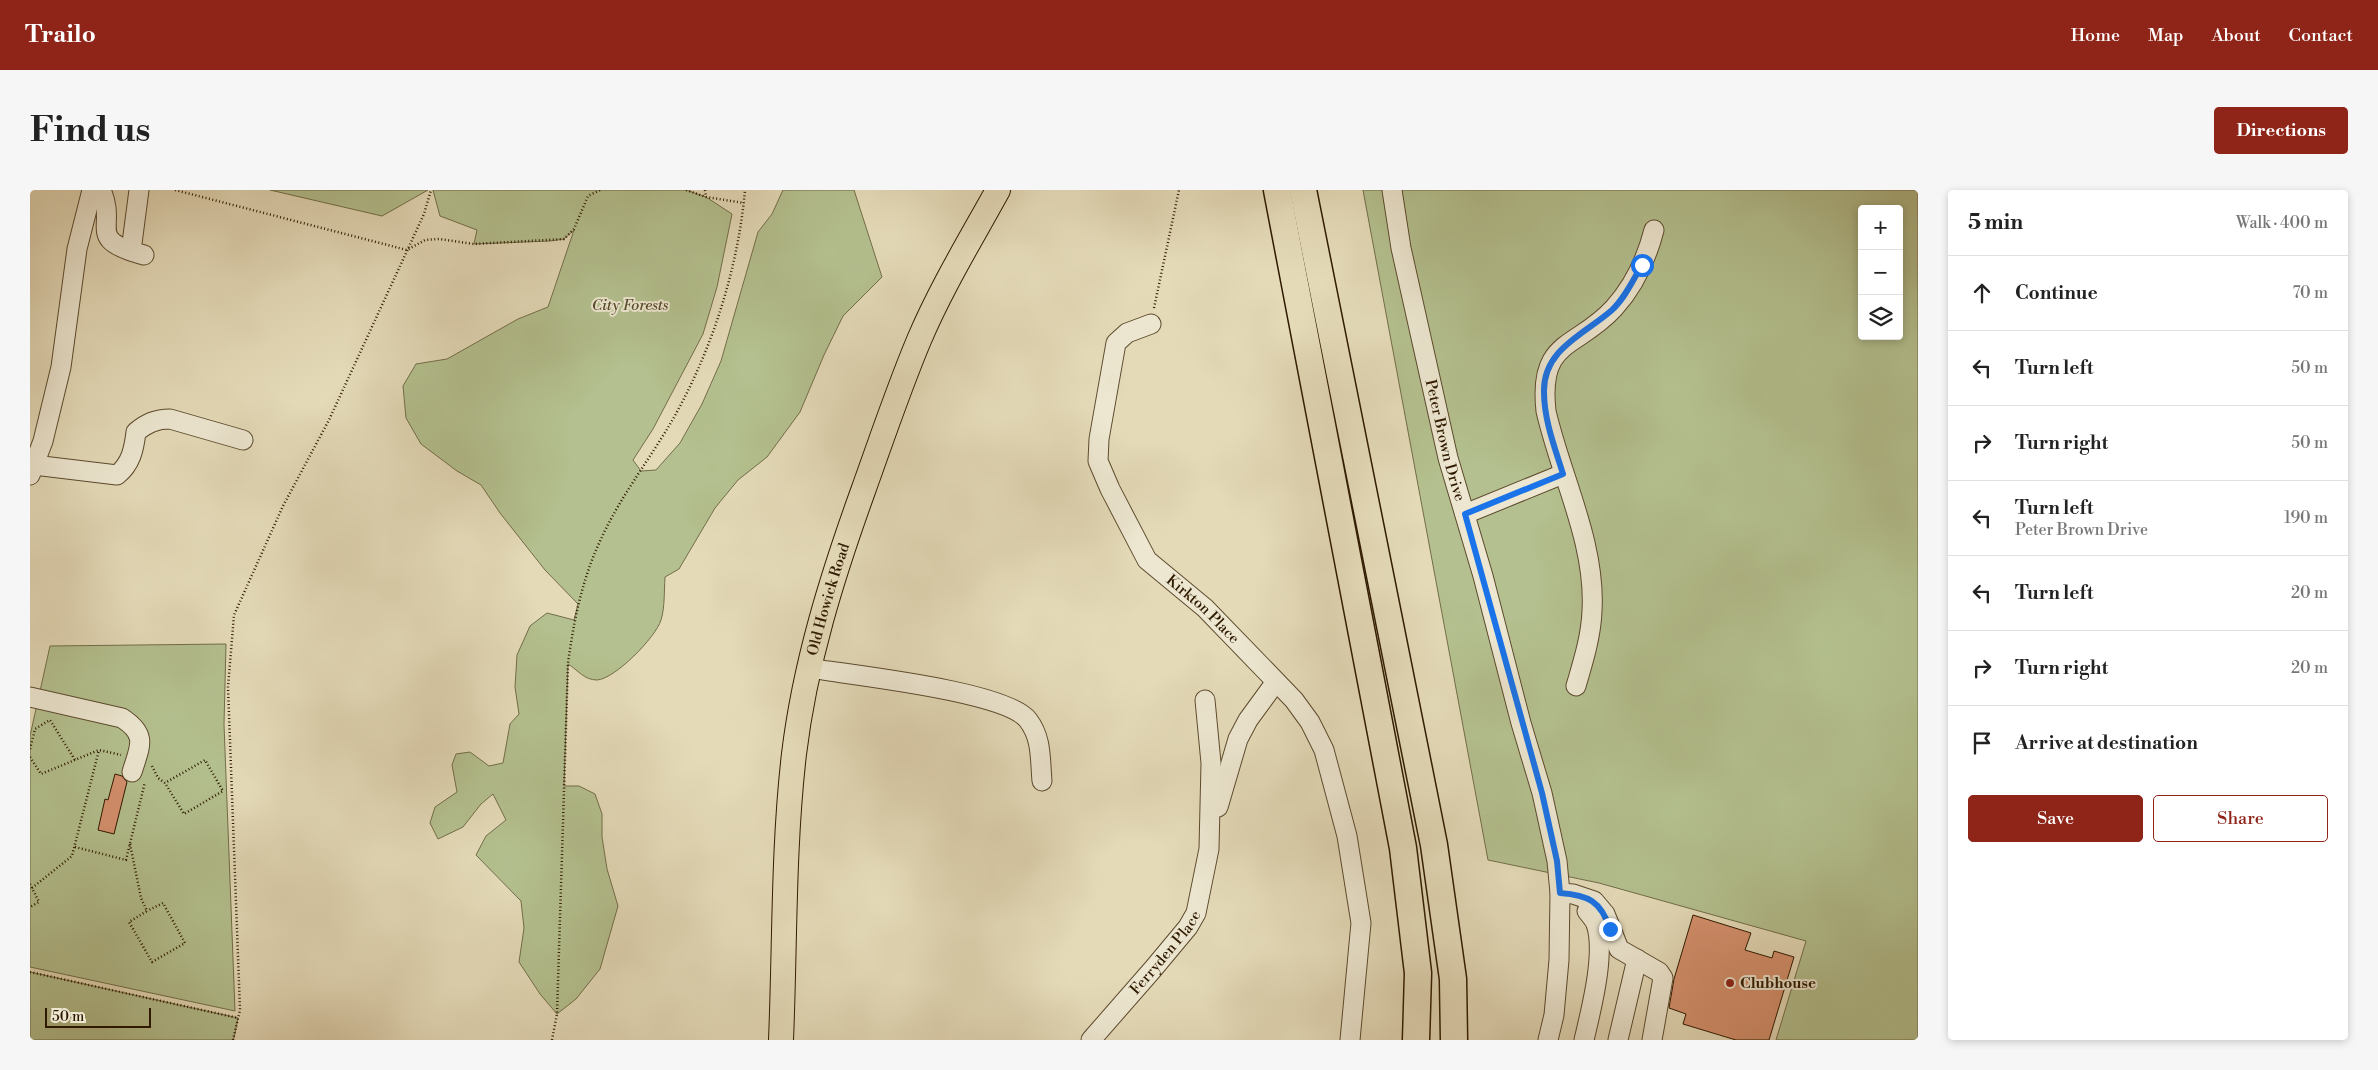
<!DOCTYPE html>
<meta charset="utf-8">
<style>
body{margin:0;font-family:"Libre Bodoni",serif;background:#f6f6f6;color:#222}
.controls{position:absolute;right:15px;top:15px;display:grid;overflow:hidden;border-radius:5px;box-shadow:0 2px 8px #0003}
.controls button{width:45px;height:45px;display:grid;place-items:center;padding:0;border:0;border-bottom:1px solid #e0e0e0;background:#fff;color:#222;font:25px sans-serif}
.scale{position:absolute;left:15px;bottom:12px;width:106px;box-sizing:border-box;padding-left:5px;border:2px solid #2f1a00;border-top:0;font-size:14px;line-height:18px;white-space:nowrap;color:#2f1a00;-webkit-text-stroke:4px #ede7d1;paint-order:stroke}
.stop{position:absolute;width:15px;height:15px;margin:-11px;border:4px solid #1a73e8;border-radius:50%;background:#fff}
.stop.end{background:#1a73e8;border-color:#fff;box-shadow:0 1px 5px #0008}
.list{margin:0;padding:0;list-style:none}
h2{display:flex;justify-content:space-between;align-items:center;height:65px;margin:0;padding:0 20px;font-size:21px}
h2 small{font-size:16px;font-weight:400;color:#767676}
.list li{display:grid;grid-template-columns:32px 1fr auto;gap:15px;align-items:center;box-sizing:border-box;height:75px;padding:0 20px;border-top:1px solid #e0e0e0}
.list b{display:block;font-size:19px;white-space:nowrap}
.list p{margin:0;font-size:16px;white-space:nowrap;color:#767676}
.list em{font-size:16px;font-style:normal;color:#767676}
.actions{display:flex;gap:10px;padding:15px 20px}
.actions a{flex:1;padding:11px 0;border:1px solid #8f2418;border-radius:5px;text-align:center;font-size:18px;color:#8f2418}
.actions .main{background:#8f2418;color:#fff}
.icon{flex:none;width:28px;height:28px;fill:none;stroke:currentColor;stroke-width:2;stroke-linecap:round;stroke-linejoin:round}
.map{position:relative;flex:none;width:1888px;height:850px;overflow:hidden;border-radius:5px}
header{display:flex;align-items:center;gap:30px;box-sizing:border-box;height:70px;padding:0 25px;background:#8f2418;color:#fff}
header strong{font-size:24px}
nav{display:flex;gap:28px;margin-inline-start:auto;font-size:18px}
.intro{display:flex;align-items:center;justify-content:space-between;box-sizing:border-box;height:120px;padding:0 30px}
h1{margin:0;font-size:35px}
.button{padding:12px 22px;border-radius:5px;background:#8f2418;color:#fff;font-size:18px;font-weight:700}
main{display:flex;gap:30px;padding:0 30px}
aside{flex:1;background:#fff;border-radius:5px;box-shadow:0 2px 8px #0003}
.map>svg:first-child{display:block}
</style>
<header>
<strong>Trailo</strong>
<nav><a>Home</a><a>Map</a><a>About</a><a>Contact</a></nav>
</header>
<div class="intro"><h1>Find us</h1><a class="button">Directions</a></div>
<main>
<div class="map">
<svg width="1888" height="850" viewBox="0 0 1888 850">
<rect width="100%" height="100%" fill="#e4dab8"/>
<filter id="stains"><feTurbulence type="fractalNoise" baseFrequency=".004" numOctaves="4"/><feColorMatrix values="0 0 0 0 .2 0 0 0 0 .09 0 0 0 0 .02 0 0 0 .5 -.17"/></filter>
<radialGradient id="worn" r=".72"><stop offset=".6" stop-color="#630" stop-opacity="0"/><stop offset="1" stop-color="#630" stop-opacity=".3"/></radialGradient>
<g fill="#b4c08f" stroke="#726d48" fill-rule="evenodd">
<polygon points="240,0 398,0 352,26"/>
<path d="M403 0H656L676 7 702 24 687 97 673 144 623 239 603 270 611 281 626 280 650 253 672 214 691 171 728 42 742 24 753 0H824L852 87 813 126 794 165 770 222 737 267 708 290 685 318 649 379 635 387C634 401 635 417 631 430 626 447 585 489 567 490 554 490 548 480 538 474L534 596H549L565 604 572 624V647L577 679 588 716 570 779 546 809 527 824 510 804 489 772 494 738 491 711 446 665 456 646 476 630 463 604 451 614 433 637 408 649 400 633 405 617 427 602 422 575 426 564 440 562 459 576 473 573 480 534 489 524 485 497 487 465 500 436 517 423 544 430 548 414 515 380 470 323 451 295 427 281 391 254 376 228 373 196 386 174 417 169 488 129 518 117 544 40 534 49 520 51 444 54 447 40 410 26Z"/>
<path d="M1333 0H1888V850H1746L1776 751 1569 693 1458 670ZM1832 19H1869V146H1832Z"/>
<polygon points="196,454 194,534 205,821 0,777 0,546 20,456"/>
<polygon points="0,782 208,828 204,848 203,850 0,850"/>
</g>
<g fill="#d5916e" stroke="#2f1a00">
<polygon points="85,584 92,586 97,592 84,644 68,640 75,609 78,610"/>
<polygon points="1663,725 1721,743 1715,760 1742,768 1744,761 1764,767 1739,850 1706,850 1653,834 1656,824 1639,818 1644,789"/>
</g>
<g fill="none" stroke-linecap="round" stroke-linejoin="round">
<defs>
<g id="minor">
<path d="M71 0C88 38 54 49 114 65"/>
<path id="s1" d="M1362 0 1371 58 1418 268 1453 386 1491 533 1512 603 1527 671 1530 703 1529 770 1524 825 1518 850"/>
<polyline points="101,61 109,0"/>
<path id="s2" d="M1121 134 1097 143 1086 153 1069 249 1068 271 1080 299 1117 370 1175 418 1264 510 1280 532 1294 560 1317 646 1331 733 1320 850"/>
<path d="M4 275 87 285C101 274 104 259 106 242 117 233 126 229 140 229L213 250"/>
<polyline points="0,285 13,251 31,177 47,59 62,0"/>
<polyline points="1435,324 1533,284"/>
<path d="M779 478C820 485 976 501 998 530 1012 548 1010 569 1012 591"/>
<path d="M1546 496C1553 472 1561 447 1562 421 1566 353 1531 287 1516 221 1508 148 1547 159 1584 118 1604 96 1617 67 1624 40"/>
<path d="M0 507 92 528C118 545 110 556 102 582"/>
<polyline points="1188,617 1208,549 1218,530 1245,493"/>
<polyline points="1530,703 1543,704 1564,711 1575,724 1589,759 1629,782 1633,788 1622,850"/>
<path id="s3" d="M1061 850 1123 779 1158 737 1166 723 1179 659 1181 573 1175 510"/>
<path d="M1554 850C1561 820 1576 763 1566 734 1564 729 1560 725 1557 721"/>
<polyline points="1588,850 1607,769"/>
</g>
<g id="major">
<path id="s4" d="M751 850C755 755 753 659 764 564 775 473 802 387 833 301 851 251 868 200 889 150 911 98 941 49 968 0"/>
</g>
<g id="highway">
<polyline points="1247,0 1373,658 1388,783 1386,850"/>
<polyline points="1273,0 1404,655 1423,789 1424,850"/>
</g>
</defs>
<use href="#minor" stroke="#5c4a2e" stroke-width="21"/>
<use href="#major" stroke="#2f1a00" stroke-width="26"/>
<use href="#highway" stroke="#2f1a00" stroke-width="29"/>
<g stroke="#2f1a00" stroke-width="2.5" stroke-dasharray="1 2.5" stroke-linecap="butt">
<polyline points="145,0 377,60 395,50 409,49 444,54 534,49 544,39 558,6 570,0"/>
<polyline points="656,0 676,7 714,13"/>
<polyline points="675,0 676,7"/>
<polyline points="1124,118 1149,0"/>
<polyline points="0,559 5,539 20,530 45,570"/>
<polyline points="0,567 11,584 69,560 91,565"/>
<polyline points="122,576 128,588 135,593 154,624 193,601 175,570 135,593"/>
<polyline points="100,654 111,708 117,721 99,732 122,772 155,753 133,713 117,721"/>
<polyline points="45,657 96,670 115,592"/>
<polyline points="0,694 9,712 0,717"/>
<polyline points="2,698 42,666 69,560"/>
<polyline points="0,782 208,828"/>
<polyline points="203,850 210,820 198,497 204,425 253,316 299,230 394,24 401,0"/>
<path d="M522 850 527 824 538 473C544 430 552 389 571 349 590 307 620 269 643 229 682 160 708 79 715 0"/>
</g>
<use href="#minor" stroke="#ede7d1" stroke-width="19"/>
<use href="#major" stroke="#e4dab8" stroke-width="24"/>
<use href="#highway" stroke="#e4dab8" stroke-width="26"/>
</g>
<g fill="none" stroke-linecap="round" stroke-linejoin="round">
<path stroke="#1a73e8" stroke-width="6" d="M1580 739C1571 711 1558 705 1530 703L1527 671 1512 603 1435 324 1533 284C1525 258 1514 230 1514 202 1513 159 1555 144 1582 120 1595 108 1603 90 1612 75"/>
</g>
<circle fill="#8f2418" stroke="#ede7d1" stroke-width="2" cx="1700" cy="793" r="5"/>
<g text-anchor="middle" stroke-width="4" stroke-linejoin="round" paint-order="stroke">
<g font-size="15" font-style="italic" fill="#574c2b" stroke="#ede7d1">
<text x="600" y="120">City Forests</text>
</g>
<g font-size="15" fill="#2f1a00" stroke="#ede7d1">
<text dy="5" stroke="none"><textPath href="#s1" startOffset="256">Peter Brown Drive</textPath></text>
<text dy="5" stroke="none"><textPath href="#s4" startOffset="445">Old Howick Road</textPath></text>
<text dy="5" stroke="none"><textPath href="#s2" startOffset="345">Kirkton Place</textPath></text>
<text dy="5" stroke="none"><textPath href="#s3" startOffset="115">Ferryden Place</textPath></text>
</g>
<g font-size="15" font-weight="bold" fill="#2f1a00" stroke="#ede7d1" text-anchor="start">
<text x="1710" y="798">Clubhouse</text>
</g>
</g>
<rect width="100%" height="100%" filter="url(#stains)"/>
<rect width="100%" height="100%" fill="url(#worn)"/>
</svg>
<div class="controls">
<button>+</button>
<button>−</button>
<button><svg class="icon" aria-label="layers" viewBox="0 0 24 24"><path d="M12 4l9 5-9 5-9-5zM3 14l9 5 9-5"/></svg></button>
</div>
<div class="scale">50 m</div>
<div class="stop" style="left:1612px;top:75px"></div>
<div class="stop end" style="left:1580px;top:739px"></div>
</div>
<aside>
<h2>5 min<small>Walk · 400 m</small></h2>
<ul class="list">
<li><svg class="icon" aria-label="ahead" viewBox="0 0 24 24"><path d="M12 20V5M6 11l6-6 6 6"/></svg><div><b>Continue</b></div><em>70 m</em></li>
<li><svg class="icon" aria-label="left" viewBox="0 0 24 24"><path d="M17 20v-9H6M10 6l-5 5 5 5"/></svg><div><b>Turn left</b></div><em>50 m</em></li>
<li><svg class="icon" aria-label="right" viewBox="0 0 24 24"><path d="M7 20v-9h11M14 6l5 5-5 5"/></svg><div><b>Turn right</b></div><em>50 m</em></li>
<li><svg class="icon" aria-label="left" viewBox="0 0 24 24"><path d="M17 20v-9H6M10 6l-5 5 5 5"/></svg><div><b>Turn left</b><p>Peter Brown Drive</p></div><em>190 m</em></li>
<li><svg class="icon" aria-label="left" viewBox="0 0 24 24"><path d="M17 20v-9H6M10 6l-5 5 5 5"/></svg><div><b>Turn left</b></div><em>20 m</em></li>
<li><svg class="icon" aria-label="right" viewBox="0 0 24 24"><path d="M7 20v-9h11M14 6l5 5-5 5"/></svg><div><b>Turn right</b></div><em>20 m</em></li>
<li><svg class="icon" aria-label="arrive" viewBox="0 0 24 24"><path d="M6 21V4h12l-3 4 3 4H6"/></svg><div><b>Arrive at destination</b></div></li>
</ul>
<div class="actions"><a class="main">Save</a><a>Share</a></div>
</aside>
</main>
